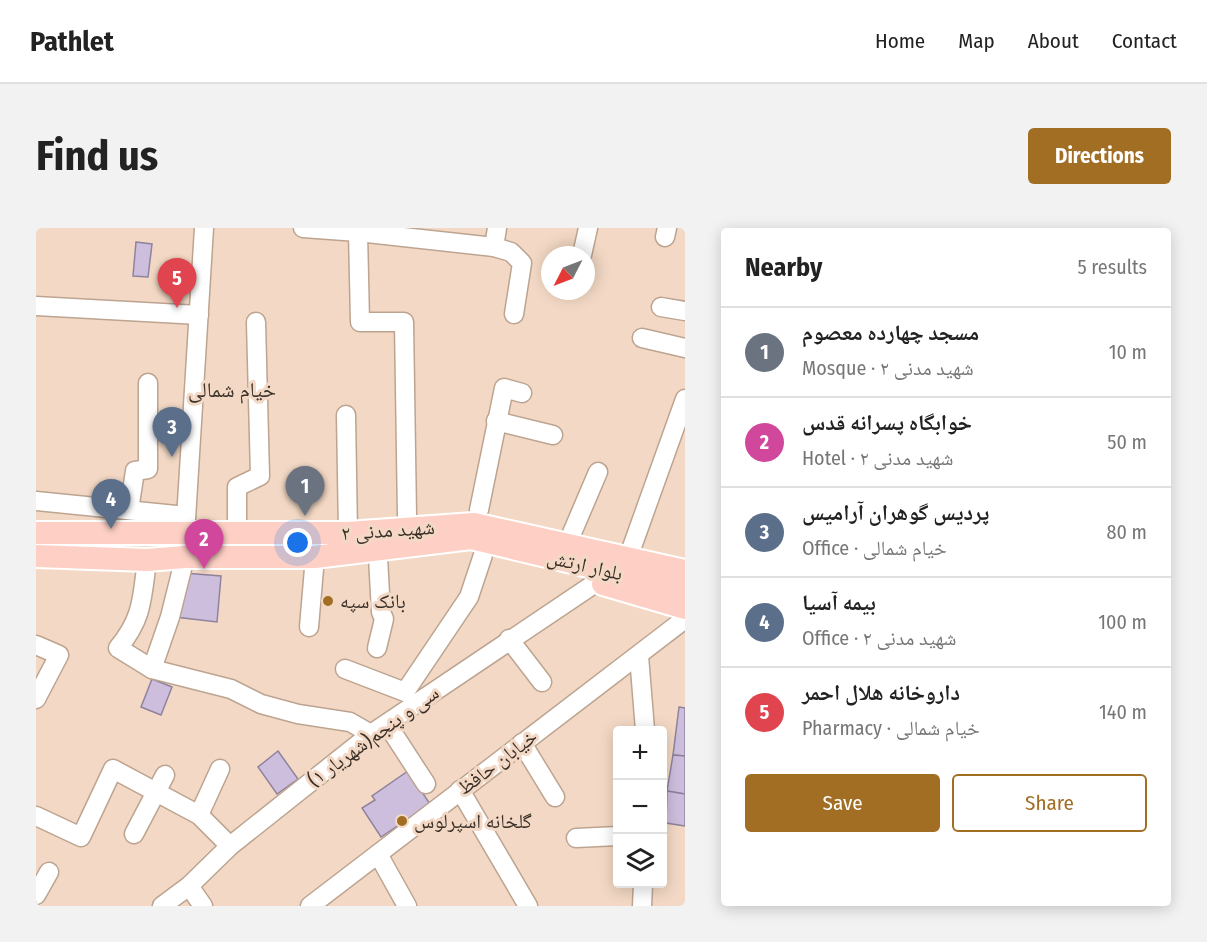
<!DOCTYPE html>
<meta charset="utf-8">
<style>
body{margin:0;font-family:"Fira Sans Condensed","Noto Naskh Arabic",sans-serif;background:#f2f2f2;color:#222}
.controls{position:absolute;right:18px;bottom:18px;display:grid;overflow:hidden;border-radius:6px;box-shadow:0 3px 15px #0003}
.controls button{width:54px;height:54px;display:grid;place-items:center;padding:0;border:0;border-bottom:2px solid #e0e0e0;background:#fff;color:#222;font:30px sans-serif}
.compass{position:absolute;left:505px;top:18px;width:54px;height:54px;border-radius:50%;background:#fff;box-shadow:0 3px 15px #0003;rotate:228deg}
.you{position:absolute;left:262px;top:315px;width:21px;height:21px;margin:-15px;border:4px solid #fff;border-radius:50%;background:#1a73e8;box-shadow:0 0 0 9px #1a73e833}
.badge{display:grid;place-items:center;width:39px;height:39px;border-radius:50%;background:#a16e24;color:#fff;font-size:20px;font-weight:700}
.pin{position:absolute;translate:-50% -50px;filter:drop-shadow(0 2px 3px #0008)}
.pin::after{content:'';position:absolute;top:32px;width:21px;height:18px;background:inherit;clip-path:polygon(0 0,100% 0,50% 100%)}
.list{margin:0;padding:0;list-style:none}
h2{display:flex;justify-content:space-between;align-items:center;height:78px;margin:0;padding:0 24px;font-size:26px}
h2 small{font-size:20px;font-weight:400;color:#767676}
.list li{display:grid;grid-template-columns:39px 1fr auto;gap:18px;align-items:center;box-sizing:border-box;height:90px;padding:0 24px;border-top:2px solid #e0e0e0}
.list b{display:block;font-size:22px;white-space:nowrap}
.list p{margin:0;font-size:20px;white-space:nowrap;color:#767676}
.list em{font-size:20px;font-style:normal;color:#767676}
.actions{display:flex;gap:12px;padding:18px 24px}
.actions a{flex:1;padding:14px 0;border:2px solid #a16e24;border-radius:6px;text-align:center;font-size:21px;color:#a16e24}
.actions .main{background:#a16e24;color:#fff}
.icon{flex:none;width:33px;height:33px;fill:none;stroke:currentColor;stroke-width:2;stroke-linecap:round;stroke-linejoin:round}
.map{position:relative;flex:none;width:649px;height:678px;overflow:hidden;border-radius:6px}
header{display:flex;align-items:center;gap:36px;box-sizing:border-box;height:84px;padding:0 30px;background:#fff;border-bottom:2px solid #e0e0e0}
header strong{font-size:28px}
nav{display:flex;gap:33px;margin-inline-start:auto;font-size:21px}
.intro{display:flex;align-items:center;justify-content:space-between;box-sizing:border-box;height:144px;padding:0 36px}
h1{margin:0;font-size:42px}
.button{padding:15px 27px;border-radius:6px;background:#a16e24;color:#fff;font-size:21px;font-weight:700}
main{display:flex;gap:36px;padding:0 36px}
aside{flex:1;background:#fff;border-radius:6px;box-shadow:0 3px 15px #0003}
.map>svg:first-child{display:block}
</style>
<header>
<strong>Pathlet</strong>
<nav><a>Home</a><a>Map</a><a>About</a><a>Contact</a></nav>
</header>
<div class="intro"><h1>Find us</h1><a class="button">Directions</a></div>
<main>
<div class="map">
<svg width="649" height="678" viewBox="0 0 649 678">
<rect width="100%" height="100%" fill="#f3d9c5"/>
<g fill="#cdbede" stroke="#8f839c" stroke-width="1.5">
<polygon points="100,14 116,16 112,49 97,48"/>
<polygon points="148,345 185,348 181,394 139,389"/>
<polygon points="116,451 136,459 125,487 105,479"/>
<polygon points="643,479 649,480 649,528 637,527"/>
<polygon points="242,523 262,551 241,566 222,539"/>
<polygon points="637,527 649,528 649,566 631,563"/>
<polygon points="372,543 394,576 345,609 326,580 339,572 336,568"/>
<polygon points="631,563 649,566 649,598 630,595"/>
</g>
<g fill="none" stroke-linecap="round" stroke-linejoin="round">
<defs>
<g id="minor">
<polyline points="267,0 322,4 324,94 368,94 371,288"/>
<polyline points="322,4 458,19 475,24 486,35 478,86"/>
<polyline points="629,9 631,0"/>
<polyline points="458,19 461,0"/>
<polyline points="546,27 552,0"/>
<polyline points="0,78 163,87"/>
<polyline points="625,79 649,83"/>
<polyline points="606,110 649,120"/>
<polyline points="310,187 312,305"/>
<polyline points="460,193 517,207"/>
<polyline points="0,273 150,288"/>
<polyline points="93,282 99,243 112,241 112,155"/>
<polyline points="443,282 468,160 486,165"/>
<polyline points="536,305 562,244"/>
<polyline points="149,307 168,0"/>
<polyline points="201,307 201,259 224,248 220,94"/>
<polyline points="596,319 649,171"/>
<path d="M111 332C106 370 107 390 82 420L116 441 195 461 225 476 262 486 314 494 335 506"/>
<polyline points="273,399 279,329"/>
<polyline points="473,411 506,454"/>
<polyline points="0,417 23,427 0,471"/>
<polyline points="341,420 348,391 345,384 342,329"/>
<polyline points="603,428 609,502"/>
<polyline points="116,441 134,389 149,329"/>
<polyline points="309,441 369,464 433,369 447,327"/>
<polyline points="351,496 390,556"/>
<polyline points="486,515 519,569"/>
<polyline points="424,562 492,678"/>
<polyline points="163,587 184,541"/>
<polyline points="0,588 45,609 77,541 163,587 194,618"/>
<polyline points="98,606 129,547"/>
<polyline points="540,610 582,608"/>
<polyline points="342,626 371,678"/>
<polyline points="153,658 167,678"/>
<polyline points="0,667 13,644"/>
<polyline points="126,678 153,658 194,618 335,506 561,354"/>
<polyline points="274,678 649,391"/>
<polyline points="606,678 607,656"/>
</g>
<g id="major">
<polyline points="0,305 312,305 438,296 649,343"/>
<polyline points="0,328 111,332 149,329 279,329 435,310 649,361"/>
<polyline points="567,356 649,380"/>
</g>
</defs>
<use href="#minor" stroke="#bca490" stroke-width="21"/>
<use href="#major" stroke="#fff" stroke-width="26"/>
<use href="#minor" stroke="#fff" stroke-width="18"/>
<use href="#major" stroke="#fed0c5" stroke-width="22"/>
</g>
<g fill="#a16e24" stroke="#f3d9c5" stroke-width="2">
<circle cx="292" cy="373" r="6"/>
<circle cx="366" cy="593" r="6"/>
</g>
<g text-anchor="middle" stroke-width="6" stroke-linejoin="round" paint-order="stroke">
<g font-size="20" fill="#3a3028" stroke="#f3d9c5">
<text transform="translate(352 302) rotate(-4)" y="7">شهید مدنی ۲</text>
<text transform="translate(549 337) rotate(13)" y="7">بلوار ارتش</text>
<text transform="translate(337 508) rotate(-36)" y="7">سی و پنجم(شهریار ۱)</text>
<text transform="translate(461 534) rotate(-37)" y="7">خیابان حافظ</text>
</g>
<g font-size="20" fill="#3a3028" stroke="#f3d9c5" text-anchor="start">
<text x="304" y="380">بانک سپه</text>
<text x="378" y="600">گلخانه اسپرلوس</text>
</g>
<g font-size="21" fill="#3a3028" stroke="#f3d9c5">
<text x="196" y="169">خیام شمالی</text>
</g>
</g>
</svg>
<div class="controls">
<button>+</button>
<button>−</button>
<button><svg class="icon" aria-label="layers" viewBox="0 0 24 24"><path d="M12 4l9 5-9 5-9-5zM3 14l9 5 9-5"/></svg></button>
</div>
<svg class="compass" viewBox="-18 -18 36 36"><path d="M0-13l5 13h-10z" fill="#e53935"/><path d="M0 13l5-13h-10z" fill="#767676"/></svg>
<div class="you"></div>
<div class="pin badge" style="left:269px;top:288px;background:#6b7280">1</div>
<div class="pin badge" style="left:168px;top:341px;background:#d1479c">2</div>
<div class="pin badge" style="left:136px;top:229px;background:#5c6f8a">3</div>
<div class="pin badge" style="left:75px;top:301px;background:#5c6f8a">4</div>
<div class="pin badge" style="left:141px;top:80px;background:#e0444e">5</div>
</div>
<aside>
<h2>Nearby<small>5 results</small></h2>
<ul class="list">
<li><span class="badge" style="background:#6b7280">1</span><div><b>مسجد چهارده معصوم</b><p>Mosque · شهید مدنی ۲</p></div><em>10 m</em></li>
<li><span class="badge" style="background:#d1479c">2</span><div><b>خوابگاە پسرانە قدس</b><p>Hotel · شهید مدنی ۲</p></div><em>50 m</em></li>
<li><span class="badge" style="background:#5c6f8a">3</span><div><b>پردیس گوهران آرامیس</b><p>Office · خیام شمالی</p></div><em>80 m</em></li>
<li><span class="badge" style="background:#5c6f8a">4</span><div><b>بیمه آسیا</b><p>Office · شهید مدنی ۲</p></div><em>100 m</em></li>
<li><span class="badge" style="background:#e0444e">5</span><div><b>داروخانه هلال احمر</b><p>Pharmacy · خیام شمالی</p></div><em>140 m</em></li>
</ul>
<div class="actions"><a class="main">Save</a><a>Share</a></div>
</aside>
</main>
